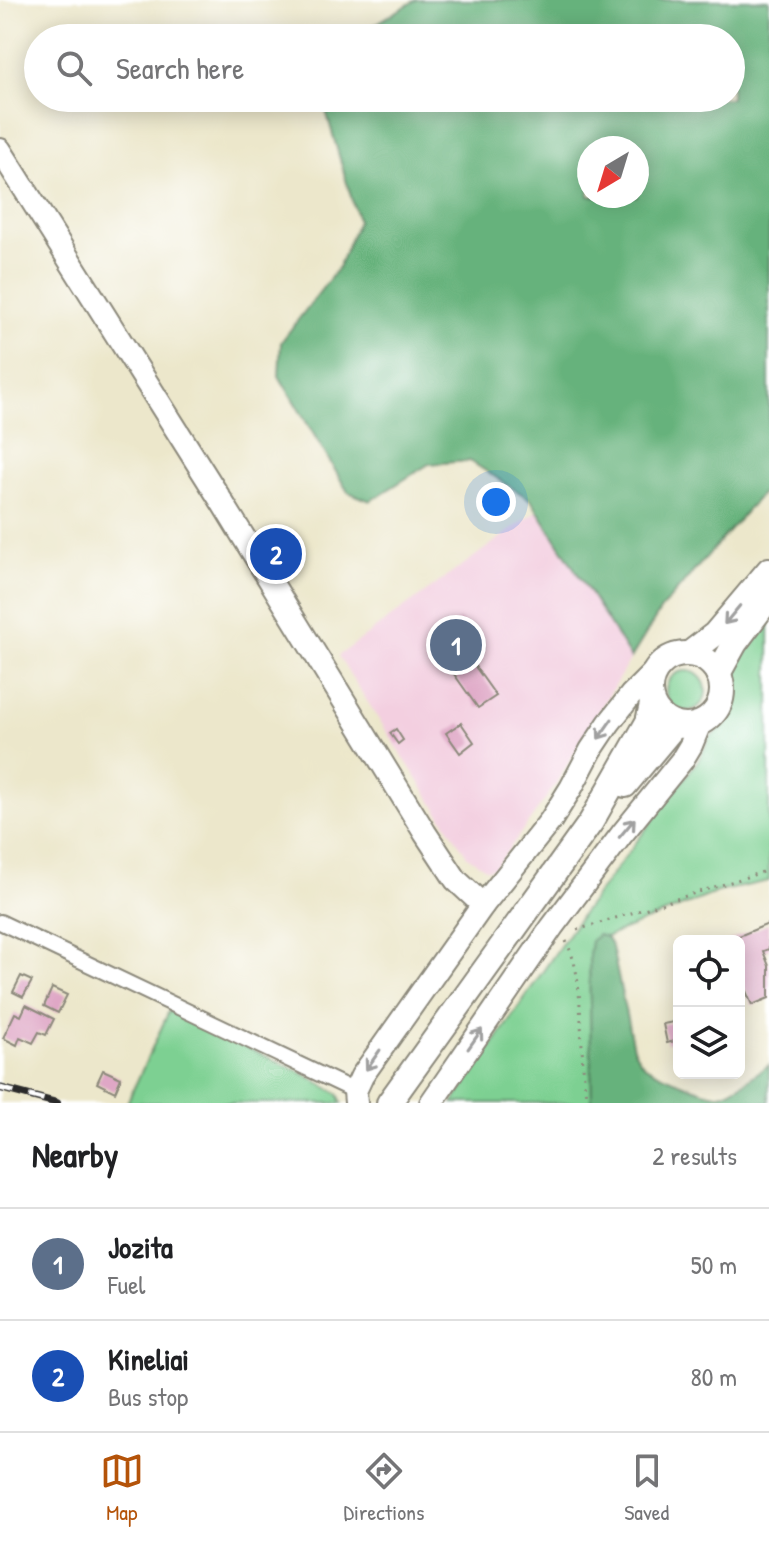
<!DOCTYPE html>
<style>
body{margin:0;font-family:"Patrick Hand",sans-serif;background:#f6f6f6;color:#202124}
.controls{position:absolute;right:24px;bottom:24px;display:grid;overflow:hidden;border-radius:12px;box-shadow:0 4px 20px #0003}
.controls button{width:72px;height:72px;display:grid;place-items:center;padding:0;border:0;border-bottom:2px solid #e0e0e0;background:#fff;color:#202124;font:40px sans-serif}
.compass{position:absolute;left:577px;top:136px;width:72px;height:72px;border-radius:50%;background:#fff;box-shadow:0 4px 20px #0003;rotate:218deg}
.you{position:absolute;left:496px;top:502px;width:28px;height:28px;margin:-20px;border:6px solid #fff;border-radius:50%;background:#1a73e8;box-shadow:0 0 0 12px #1a73e833}
.badge{display:grid;place-items:center;width:52px;height:52px;border-radius:50%;background:#b45309;color:#fff;font-size:26px;font-weight:700}
.pin{position:absolute;translate:-50% -50%;border:4px solid #fff;box-shadow:0 2px 8px #0006}
.list{margin:0;padding:0;list-style:none}
h2{display:flex;justify-content:space-between;align-items:center;height:104px;margin:0;padding:0 32px;font-size:34px}
h2 small{font-size:26px;font-weight:400;color:#757577}
.list li{display:grid;grid-template-columns:52px 1fr auto;gap:24px;align-items:center;box-sizing:border-box;height:112px;padding:0 32px;border-top:2px solid #e0e0e0}
.list b{display:block;font-size:30px;white-space:nowrap}
.list p{margin:0;font-size:26px;white-space:nowrap;color:#757577}
.list em{font-size:26px;font-style:normal;color:#757577}
.icon{flex:none;width:44px;height:44px;fill:none;stroke:currentColor;stroke-width:2;stroke-linecap:round;stroke-linejoin:round}
.map{position:relative;flex:none;width:769px;height:1103px;overflow:hidden}
.search{position:absolute;background:#fff;box-shadow:0 4px 20px #0003;left:24px;right:24px;top:24px;height:88px;display:flex;align-items:center;gap:20px;box-sizing:border-box;padding:0 28px;border-radius:44px;color:#757577;font-size:30px}
.sheet{height:328px;background:#fff}
nav{display:flex;justify-content:space-around;align-items:center;box-sizing:border-box;height:112px;border-top:2px solid #e0e0e0;background:#fff;font-size:22px;color:#757577}
nav a{display:grid;justify-items:center;gap:4px}
nav .on{color:#b45309}
.map>svg:first-child{display:block}
</style>
<div class="map">
<svg width="769" height="1103" viewBox="0 0 769 1103">
<rect width="100%" height="100%" fill="#fff"/>
<filter id="ink" filterUnits="userSpaceOnUse"><feTurbulence type="fractalNoise" baseFrequency=".0125" numOctaves="2"/><feDisplacementMap in="SourceGraphic" scale="16" xChannelSelector="R" yChannelSelector="G"/><feConvolveMatrix kernelMatrix="1 2 1 2 8 2 1 2 1" color-interpolation-filters="sRGB"/></filter>
<filter id="wash" filterUnits="userSpaceOnUse"><feTurbulence type="fractalNoise" baseFrequency=".006" numOctaves="4" result="noise"/><feDisplacementMap in="SourceGraphic" scale="32" xChannelSelector="R" yChannelSelector="G"/><feGaussianBlur stdDeviation="1.8" result="paint"/><feColorMatrix in="noise" values="0 0 0 0 0 0 0 0 0 0 0 0 0 0 0 0 0 1.4 0 .05"/><feComposite in="paint" operator="in"/></filter>
<g filter="url(#wash)">
<rect width="100%" height="100%" fill="#ece7cb"/>
<polygon fill="#f3cfe0" points="537,511 631,658 554,787 504,856 494,868 487,869 467,856 338,656"/>
<g fill="#7dd092" stroke="#547e5e" stroke-width="2">
<polygon points="769,624 769,881 718,892 606,937 597,935 589,955 592,1103 453,1103 582,914 699,759 710,737 721,729 730,718 736,705 737,672 742,658"/>
<circle cx="686" cy="691" r="20"/>
<polygon points="169,1011 306,1075 338,1094 342,1103 127,1103"/>
</g>
<g fill="#66b27c" stroke="#486e54" stroke-width="2" fill-rule="evenodd">
<path d="M416 0H769V485L661 609 631 658 531 500 470 461 429 464 370 501 348 492 279 376 281 342 338 268 358 221 324 104 326 98H731V38H352ZM589 148H637V196H589Z"/>
<path d="M597 935 606 937 612 947 633 1048C636 1054 639 1060 643 1064 652 1072 708 1095 720 1094 734 1092 756 1073 769 1065V1103H592L589 955 591 941Z"/>
</g>
<g id="blocks">
<g fill="#dfa7c6">
<polygon points="460,619 482,649 469,658 496,696 478,708 430,640"/>
<polygon points="461,723 474,742 460,753 446,733"/>
<polygon points="396,729 403,740 398,744 390,733"/>
<polygon points="768,924 769,949 763,951 769,966 769,998 752,1005 742,982 739,984 739,941 727,941"/>
<polygon points="21,976 32,981 23,997 13,992"/>
<polygon points="52,988 67,995 58,1013 44,1006"/>
<polygon points="26,1005 54,1019 46,1035 39,1032 33,1043 20,1037 17,1045 3,1038 15,1013 21,1016"/>
<polygon points="679,1021 679,1040 667,1043 663,1024"/>
<polygon points="103,1070 121,1078 115,1092 97,1083"/>
</g>
</g>
</g>
<g filter="url(#ink)">
<use href="#blocks" fill-opacity="0" stroke="#8c897b" stroke-width="2"/>
<g fill="none" stroke-linecap="round" stroke-linejoin="round">
<defs>
<polyline id="minor" points="0,922 355,1091"/>
<g id="primary">
<polyline points="0,150 222,502 425,833 456,880 483,905"/>
<polyline points="356,1103 355,1091 362,1076 483,905 551,820 571,788 591,750 609,723 631,695 656,670"/>
<polyline points="431,1103 552,927 622,834 682,760 691,745 700,723"/>
</g>
<g id="trunk">
<polyline points="689,654 715,634 769,570"/>
<circle cx="686" cy="690" r="36"/>
<polyline points="718,674 735,643 769,598"/>
<polyline points="625,785 675,725"/>
<polyline points="389,1103 591,822 648,722 652,704"/>
</g>
</defs>
<use href="#minor" stroke="#8c897b" stroke-width="18"/>
<use href="#primary" stroke="#8c897b" stroke-width="26"/>
<use href="#trunk" stroke="#8c897b" stroke-width="28"/>
<g stroke="#8c897b" stroke-width="3" stroke-dasharray="2 6" stroke-linecap="butt">
<polyline points="577,930 769,870"/>
<path d="M566 941C579 967 579 993 581 1021 582 1049 583 1076 587 1103"/>
</g>
<use href="#minor" stroke="#fff" stroke-width="14"/>
<use href="#primary" stroke="#fff" stroke-width="22"/>
<use href="#trunk" stroke="#fff" stroke-width="24"/>
<defs>
<polyline id="rail" points="0,1088 57,1103"/>
</defs>
<use href="#rail" stroke="#2b2b2b" stroke-width="8"/>
<use href="#rail" stroke="#fff" stroke-width="5" stroke-dasharray="15" stroke-linecap="butt"/>
</g>
<defs><path id="oneway-shaft" d="M-6 0H5M1.5-3L5.5 0L1.5 3" fill="none" stroke-width="1.6" stroke-linecap="round" stroke-linejoin="round" transform="scale(2)"/></defs>
<g stroke="#a0a0a0">
<use href="#oneway-shaft" transform="translate(732 615) rotate(130)"/>
<use href="#oneway-shaft" transform="translate(605 729) rotate(125)"/>
<use href="#oneway-shaft" transform="translate(627 828) rotate(-50)"/>
<use href="#oneway-shaft" transform="translate(475 1039) rotate(-55)"/>
<use href="#oneway-shaft" transform="translate(373 1060) rotate(125)"/>
</g>
</g>
</svg>
<div class="controls">
<button><svg class="icon" aria-label="locate" viewBox="0 0 24 24"><circle cx="12" cy="12" r="6"/><path d="M12 2v4M12 18v4M2 12h4M18 12h4"/></svg></button>
<button><svg class="icon" aria-label="layers" viewBox="0 0 24 24"><path d="M12 4l9 5-9 5-9-5zM3 14l9 5 9-5"/></svg></button>
</div>
<svg class="compass" viewBox="-18 -18 36 36"><path d="M0-13l5 13h-10z" fill="#e53935"/><path d="M0 13l5-13h-10z" fill="#757577"/></svg>
<div class="you"></div>
<div class="pin badge" style="left:456px;top:645px;background:#5c6f8a">1</div>
<div class="pin badge" style="left:276px;top:554px;background:#1a4fb4">2</div>
<div class="search"><svg class="icon" aria-label="search" viewBox="0 0 24 24"><circle cx="10" cy="10" r="6"/><path d="M15 15l6 6"/></svg>Search here</div>
</div>
<section class="sheet">
<h2>Nearby<small>2 results</small></h2>
<ul class="list">
<li><span class="badge" style="background:#5c6f8a">1</span><div><b>Jozita</b><p>Fuel</p></div><em>50 m</em></li>
<li><span class="badge" style="background:#1a4fb4">2</span><div><b>Kineliai</b><p>Bus stop</p></div><em>80 m</em></li>
</ul>
</section>
<nav>
<a class="on"><svg class="icon" aria-label="map" viewBox="0 0 24 24"><path d="M3 6l6-2 6 2 6-2v14l-6 2-6-2-6 2zM9 4v14M15 6v14"/></svg>Map</a>
<a><svg class="icon" aria-label="directions" viewBox="0 0 24 24"><path d="M12 3l9 9-9 9-9-9zM9 14v-3h6M13 9l2 2-2 2"/></svg>Directions</a>
<a><svg class="icon" aria-label="saved" viewBox="0 0 24 24"><path d="M7 4h10v16l-5-4-5 4z"/></svg>Saved</a>
</nav>
